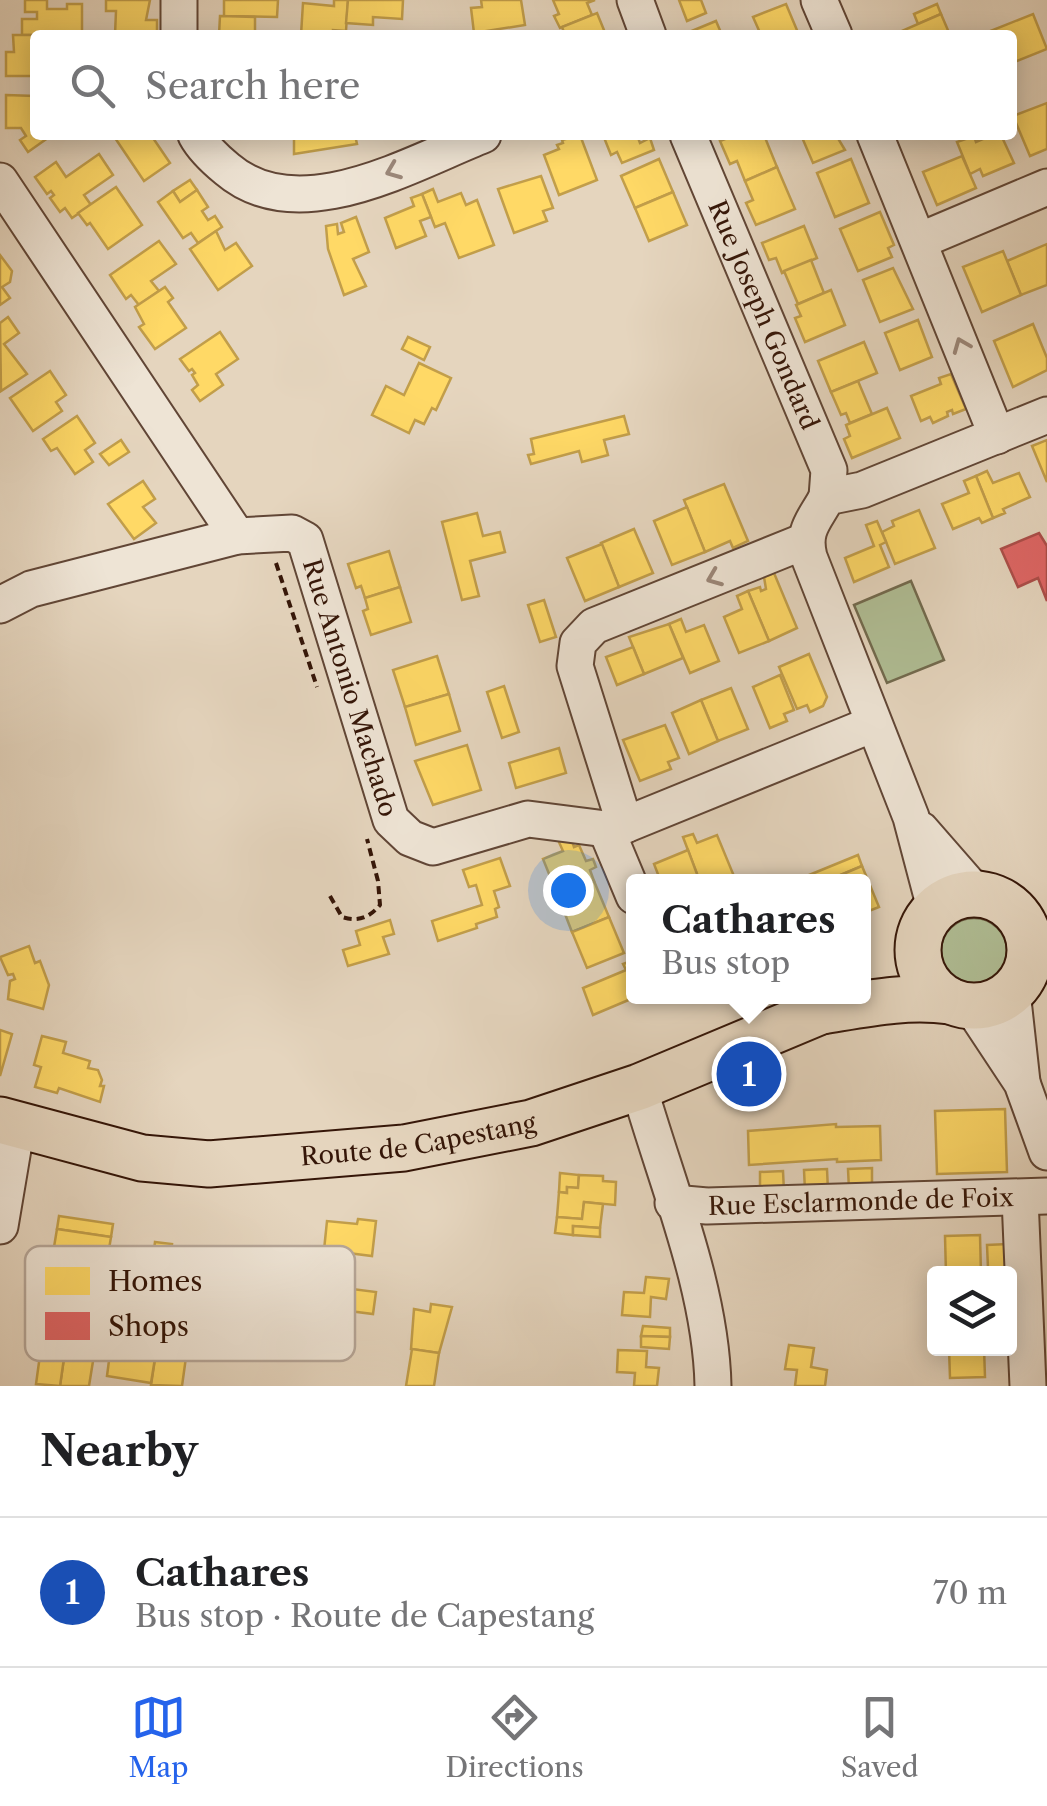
<!DOCTYPE html>
<meta charset="utf-8">
<style>
body{margin:0;font-family:"Libre Caslon Text",serif;background:#f6f6f6;color:#202124}
.controls{position:absolute;right:30px;bottom:30px;display:grid;overflow:hidden;border-radius:10px;box-shadow:0 5px 25px #0003}
.controls button{width:90px;height:90px;display:grid;place-items:center;padding:0;border:0;border-bottom:2px solid #e0e0e0;background:#fff;color:#202124;font:50px sans-serif}
.you{position:absolute;left:568px;top:890px;width:35px;height:35px;margin:-25px;border:8px solid #fff;border-radius:50%;background:#1a73e8;box-shadow:0 0 0 15px #1a73e833}
.badge{display:grid;place-items:center;width:65px;height:65px;border-radius:50%;background:#2563eb;color:#fff;font-size:32px;font-weight:700}
.pin{position:absolute;translate:-50% -50%;border:5px solid #fff;box-shadow:0 2px 10px #0006}
.popup{position:absolute;left:626px;top:874px;width:245px;height:130px;box-sizing:border-box;display:grid;place-content:center;border-radius:10px;background:#fff;filter:drop-shadow(0 2px 8px #0005);font-size:32px;white-space:nowrap;color:#757577}
.popup b{font-size:38px;color:#202124}
.popup::after{content:'';position:absolute;left:50%;top:100%;margin-left:-20px;border:20px solid transparent;border-top-color:#fff}
.list{margin:0;padding:0;list-style:none}
h2{display:flex;justify-content:space-between;align-items:center;height:130px;margin:0;padding:0 40px;font-size:42px}
h2 small{font-size:32px;font-weight:400;color:#757577}
.list li{display:grid;grid-template-columns:65px 1fr auto;gap:30px;align-items:center;box-sizing:border-box;height:150px;padding:0 40px;border-top:2px solid #e0e0e0}
.list b{display:block;font-size:38px;white-space:nowrap}
.list p{margin:0;font-size:32px;white-space:nowrap;color:#757577}
.list em{font-size:32px;font-style:normal;color:#757577}
.icon{flex:none;width:55px;height:55px;fill:none;stroke:currentColor;stroke-width:2;stroke-linecap:round;stroke-linejoin:round}
.map{position:relative;flex:none;width:1047px;height:1386px;overflow:hidden}
.search{position:absolute;background:#fff;box-shadow:0 5px 25px #0003;left:30px;right:30px;top:30px;height:110px;display:flex;align-items:center;gap:25px;box-sizing:border-box;padding:0 35px;border-radius:10px;color:#757577;font-size:38px}
.sheet{height:280px;background:#fff}
nav{display:flex;justify-content:space-around;align-items:center;box-sizing:border-box;height:140px;border-top:2px solid #e0e0e0;background:#fff;font-size:28px;color:#757577}
nav a{display:grid;justify-items:center;gap:5px}
nav .on{color:#2563eb}
.map>svg:first-child{display:block}
</style>
<div class="map">
<svg width="1047" height="1386" viewBox="0 0 1047 1386">
<rect width="100%" height="100%" fill="#e5d5be"/>
<filter id="stains"><feTurbulence type="fractalNoise" baseFrequency=".002" numOctaves="4"/><feColorMatrix values="0 0 0 0 .2 0 0 0 0 .09 0 0 0 0 .02 0 0 0 .5 -.17"/></filter>
<radialGradient id="worn" r=".72"><stop offset=".6" stop-color="#630" stop-opacity="0"/><stop offset="1" stop-color="#630" stop-opacity=".3"/></radialGradient>
<g fill="#b0be95" stroke="#726a4e" stroke-width="2.5">
<polygon points="911,581 944,660 887,683 854,605"/>
<circle cx="974" cy="951" r="33"/>
</g>
<g fill="#ffd966" stroke="#c29e4a" stroke-width="2.5">
<polygon points="25,0 47,0 47,9 67,9 67,4 82,4 82,35 22,35 22,19 37,19 37,12 25,12"/>
<polygon points="106,0 150,0 146,20 157,20 157,35 115,35 116,11 106,11"/>
<polygon points="224,0 278,0 277,17 224,16"/>
<polygon points="334,0 348,0 346,31 333,30 333,35 301,35 303,3 334,6"/>
<polygon points="348,0 403,0 402,19 373,17 373,25 346,23"/>
<polygon points="481,0 521,0 525,25 474,33 471,8 482,7"/>
<polygon points="553,0 595,0 587,3 592,15 560,28 554,16 559,14"/>
<polygon points="679,0 701,0 706,13 687,21"/>
<polygon points="786,4 799,35 761,35 753,17"/>
<polygon points="937,4 941,14 918,24 914,14"/>
<polygon points="597,13 606,35 565,35 562,27"/>
<polygon points="941,14 950,35 898,35 897,33"/>
<polygon points="1033,14 1047,49 1012,63 1012,35 983,34"/>
<polygon points="220,16 255,17 255,35 219,35"/>
<polygon points="716,21 722,35 682,35"/>
<polygon points="13,35 49,35 35,35 35,76 6,76 6,52 14,52"/>
<polygon points="6,95 35,96 35,135 52,135 28,152 20,140 26,136 21,128 6,128"/>
<polygon points="1047,103 1047,149 1030,156 1013,116"/>
<polygon points="113,135 151,135 170,163 144,181"/>
<polygon points="294,135 355,135 357,144 294,154"/>
<polygon points="580,135 597,180 559,195 544,155 559,149 557,145 563,143 562,140"/>
<polygon points="603,135 637,135 640,143 650,138 654,150 622,163 617,152 611,155"/>
<polygon points="735,135 764,135 777,167 745,181 737,161 730,164 720,141"/>
<polygon points="801,135 836,135 845,150 813,163"/>
<polygon points="992,135 1001,135 1014,163 983,176 980,169 970,174 957,142 974,136 976,142"/>
<polygon points="99,154 113,175 84,195 91,205 72,218 65,208 60,212 50,198 54,195 51,191 47,194 35,177 56,162 66,177"/>
<polygon points="962,156 976,188 937,205 923,172"/>
<polygon points="659,159 673,192 635,208 621,176"/>
<polygon points="851,159 869,203 835,217 817,173"/>
<polygon points="777,167 795,209 756,225 746,203 753,200 745,181"/>
<polygon points="541,176 553,208 543,211 547,221 514,233 498,189"/>
<polygon points="190,180 197,190 180,202 173,191"/>
<polygon points="116,187 142,225 108,249 90,223 87,225 78,213"/>
<polygon points="433,189 438,202 461,193 466,205 477,200 494,245 459,258 445,223 435,227 422,194"/>
<polygon points="197,190 208,207 202,211 208,220 215,216 222,227 198,243 191,233 183,238 158,202 173,191 180,202"/>
<polygon points="673,192 687,225 649,241 635,208"/>
<polygon points="422,194 431,217 420,221 426,236 396,248 385,218 414,206 411,198"/>
<polygon points="880,212 894,245 888,248 892,257 858,271 840,229"/>
<polygon points="356,217 369,252 353,259 366,286 344,295 328,249 326,226 337,224 338,234 344,232 341,223"/>
<polygon points="804,226 817,258 782,273 776,258 769,260 762,243"/>
<polygon points="216,231 225,250 236,243 252,266 218,290 190,249"/>
<polygon points="159,241 176,264 151,281 159,291 139,305 131,295 126,299 110,275"/>
<polygon points="1047,244 1047,285 1021,295 1007,261"/>
<polygon points="1003,251 1021,295 982,312 963,267"/>
<polygon points="0,255 12,271 10,282 2,287 10,298 0,305"/>
<polygon points="811,260 824,293 798,304 784,271"/>
<polygon points="893,268 913,309 880,322 863,280"/>
<polygon points="165,287 173,298 168,302 186,328 155,349 139,327 144,324 135,307"/>
<polygon points="831,290 845,325 805,342 795,318 801,316 796,305"/>
<polygon points="8,317 19,333 4,344 27,374 1,391 0,323"/>
<polygon points="918,320 932,357 900,370 885,333"/>
<polygon points="1033,324 1047,358 1047,370 1013,387 994,341"/>
<polygon points="220,332 238,359 216,374 223,385 200,401 192,390 198,385 192,375 195,373 192,369 189,371 180,359"/>
<polygon points="408,337 430,347 424,360 402,349"/>
<polygon points="864,342 877,373 831,392 818,361"/>
<polygon points="419,363 451,378 436,410 432,408 424,424 415,420 409,433 372,415 386,386 404,395"/>
<polygon points="50,371 66,395 56,402 62,411 33,431 10,398"/>
<polygon points="951,374 966,409 953,414 952,410 947,412 948,416 933,423 930,417 921,421 911,396 941,384 939,378"/>
<polygon points="858,381 872,414 850,423 846,413 841,415 831,392"/>
<polygon points="887,408 900,438 852,458 844,439 850,436 846,425"/>
<polygon points="77,416 95,443 85,450 93,462 75,474 57,448 51,451 43,439"/>
<polygon points="624,416 629,434 604,440 608,455 582,462 579,451 531,464 528,455 534,454 531,439"/>
<polygon points="121,440 129,452 109,465 100,454"/>
<polygon points="1047,440 1047,482 1032,446"/>
<polygon points="987,471 993,483 1019,473 1030,497 1003,509 1005,513 993,518 976,476"/>
<polygon points="976,476 993,518 982,523 979,518 953,529 942,504 969,493 964,481"/>
<polygon points="143,481 155,499 143,507 156,523 134,539 108,504"/>
<polygon points="724,484 748,541 733,548 730,541 705,552 684,500"/>
<polygon points="687,507 705,552 672,565 654,521"/>
<polygon points="919,510 935,548 895,564 882,532 894,526 892,521"/>
<polygon points="477,513 483,536 500,532 505,552 470,561 479,596 462,600 442,522"/>
<polygon points="877,521 886,542 880,545 889,567 854,582 845,558 874,546 866,525"/>
<polygon points="634,529 653,573 619,587 601,543"/>
<polygon points="602,544 619,587 585,601 567,558"/>
<polygon points="389,551 400,587 365,598 361,586 356,588 348,564"/>
<polygon points="774,573 797,628 769,641 748,591 760,587 761,591 766,589 764,577"/>
<polygon points="400,587 411,622 371,635 363,611 368,609 365,598"/>
<polygon points="748,591 769,641 739,653 724,617 742,609 737,596"/>
<polygon points="544,600 556,637 540,642 528,605"/>
<polygon points="681,619 686,632 704,625 719,661 690,673 669,624"/>
<polygon points="669,624 683,658 644,674 629,637"/>
<polygon points="633,647 644,674 617,685 606,657"/>
<polygon points="809,654 827,697 823,706 810,712 807,705 797,709 779,667"/>
<polygon points="437,656 449,694 405,707 393,670"/>
<polygon points="780,675 794,710 784,714 787,721 770,728 753,687"/>
<polygon points="504,686 519,732 502,738 487,692"/>
<polygon points="731,688 748,729 718,741 701,700"/>
<polygon points="449,694 460,731 416,745 405,707"/>
<polygon points="701,700 718,741 689,754 672,713"/>
<polygon points="665,725 679,758 668,762 671,769 640,781 623,740"/>
<polygon points="467,745 481,790 433,805 415,761"/>
<polygon points="559,748 566,773 516,788 509,763"/>
<polygon points="693,834 697,843 717,835 736,881 700,882 683,837"/>
<polygon points="570,835 574,847 579,845 586,861 593,859 596,867 590,870 594,881 558,896 543,859 563,851 558,840"/>
<polygon points="688,850 700,882 661,882 654,864"/>
<polygon points="858,855 862,866 824,882 792,882"/>
<polygon points="500,858 510,886 494,891 499,907 495,909 497,917 476,924 477,928 438,941 432,921 482,905 476,885 469,887 463,870"/>
<polygon points="862,866 879,907 864,913 864,882 824,882"/>
<polygon points="594,881 609,917 572,932 558,896"/>
<polygon points="609,917 624,953 587,968 572,932"/>
<polygon points="390,920 394,934 383,937 389,954 348,966 343,950 360,945 356,931"/>
<polygon points="29,946 35,963 40,961 49,985 43,1009 8,999 10,981 15,979 13,974 8,975 0,957"/>
<polygon points="634,960 634,996 638,996 593,1015 583,988 626,970 623,964"/>
<polygon points="0,1030 12,1034 0,1076"/>
<polygon points="42,1036 66,1042 63,1053 90,1061 88,1068 98,1070 102,1080 100,1086 104,1086 100,1102 59,1088 57,1093 35,1087 41,1067 34,1065"/>
<polygon points="1005,1109 1007,1172 937,1174 935,1111"/>
<polygon points="836,1124 836,1127 880,1126 881,1160 837,1162 837,1159 749,1165 748,1131"/>
<polygon points="872,1168 872,1189 849,1190 848,1169"/>
<polygon points="827,1169 828,1191 805,1191 804,1170"/>
<polygon points="783,1171 784,1192 760,1193 760,1172"/>
<polygon points="560,1173 579,1175 578,1188 567,1187 567,1193 559,1192"/>
<polygon points="579,1175 603,1176 603,1181 616,1182 615,1205 584,1202 582,1219 557,1217 559,1192 567,1193 567,1187 578,1188"/>
<polygon points="584,1202 603,1204 600,1228 573,1226 573,1235 555,1233 557,1217 582,1219"/>
<polygon points="59,1216 113,1224 111,1237 57,1229"/>
<polygon points="358,1219 376,1221 372,1256 324,1250 327,1221 357,1224"/>
<polygon points="573,1226 600,1228 600,1237 573,1235"/>
<polygon points="57,1229 111,1237 99,1310 45,1301"/>
<polygon points="980,1235 981,1274 946,1274 945,1236"/>
<polygon points="155,1242 172,1244 170,1260 205,1264 201,1291 170,1287 168,1304 147,1302"/>
<polygon points="1008,1244 1009,1268 988,1268 987,1245"/>
<polygon points="233,1275 283,1285 277,1321 227,1312"/>
<polygon points="646,1277 669,1279 666,1299 651,1297 650,1317 622,1315 624,1292 644,1293"/>
<polygon points="313,1284 376,1292 373,1314 310,1306"/>
<polygon points="431,1304 452,1307 439,1353 411,1349 414,1309 430,1312"/>
<polygon points="44,1313 110,1323 108,1340 41,1330"/>
<polygon points="643,1326 670,1328 670,1337 641,1336"/>
<polygon points="641,1336 670,1337 669,1349 641,1347"/>
<polygon points="158,1339 188,1343 182,1386 151,1385"/>
<polygon points="111,1345 156,1352 151,1383 107,1376"/>
<polygon points="789,1345 814,1348 811,1367 827,1370 825,1386 795,1386 797,1370 785,1369"/>
<polygon points="949,1348 984,1348 985,1377 950,1378"/>
<polygon points="412,1349 439,1353 434,1386 406,1386"/>
<polygon points="618,1350 647,1351 646,1367 659,1368 657,1386 634,1386 635,1373 617,1372"/>
<polygon points="65,1351 94,1355 89,1386 60,1386"/>
<polygon points="40,1355 64,1358 60,1386 36,1384"/>
</g>
<polygon fill="#e06666" stroke="#ad4e4a" stroke-width="2.5" points="1039,533 1047,546 1047,601 1038,578 1018,587 1001,549"/>
<g fill="none" stroke-linecap="round" stroke-linejoin="round">
<defs>
<g id="minor">
<polyline points="635,0 648,35"/>
<polyline points="819,0 834,35"/>
<polyline points="179,35 179,0"/>
<path d="M196 135C203 148 216 160 227 169 298 230 410 164 483 135"/>
<path id="s1" d="M688 135 829 470 827 497"/>
<polyline points="875,135 997,436"/>
<polyline points="0,181 237,536"/>
<polyline points="919,241 1047,187"/>
<path id="s2" d="M0 605 31 589 237 536 292 533 305 540 391 820 410 838 433 847 528 819 606 829 625 825 873 724"/>
<polyline points="625,825 575,666 578,643 594,626 805,541"/>
<polyline points="606,829 634,896"/>
<polyline points="921,830 976,893"/>
<path d="M935 908 911 817 809 557C802 529 815 520 827 497L862 490 1047 415"/>
<polyline points="1012,991 1022,1082"/>
<polyline points="971,1006 1022,1083 1047,1152"/>
<path d="M639 1087C666 1182 711 1287 713 1386"/>
<polyline points="1020,1198 1028,1386"/>
<path id="s3" d="M673 1203 707 1206 1047 1196"/>
<polyline points="0,1226 17,1125"/>
</g>
<g id="major">
<circle cx="974" cy="950" r="56"/>
<path d="M821 1011C865 1004 906 995 950 1001"/>
<path id="s4" d="M0 1120 142 1158 209 1164 404 1148 531 1123 639 1087 821 1011 845 996"/>
</g>
</defs>
<use href="#minor" stroke="#614636" stroke-width="39"/>
<use href="#major" stroke="#351608" stroke-width="49"/>
<g stroke="#351608" stroke-width="4" stroke-dasharray="8 5" stroke-linecap="butt">
<polyline points="276,563 317,687"/>
<path d="M330 896 342 917C358 922 369 918 380 905L378 881 367 839"/>
</g>
<use href="#minor" stroke="#eee4d5" stroke-width="35"/>
<use href="#major" stroke="#e5d5be" stroke-width="45"/>
</g>
<defs><path id="oneway-chevron" d="M-2-3.5L2.5 0L-2 3.5" fill="none" stroke-width="1.6" stroke-linecap="round" stroke-linejoin="round" transform="scale(2.5)"/></defs>
<g stroke="#9b8779">
<use href="#oneway-chevron" transform="translate(393 171) rotate(158)"/>
<use href="#oneway-chevron" transform="translate(961 345) rotate(-112)"/>
<use href="#oneway-chevron" transform="translate(714 578) rotate(158)"/>
</g>
<g text-anchor="middle" stroke-width="10" stroke-linejoin="round" paint-order="stroke">
<g font-size="25" fill="#351608" stroke="#eee4d5">
<text dy="9" stroke="none"><textPath href="#s1" startOffset="195">Rue Joseph Gondard</textPath></text>
<text dy="9" stroke="none"><textPath href="#s2" startOffset="472">Rue Antonio Machado</textPath></text>
<text dy="9" stroke="none"><textPath href="#s4" startOffset="425">Route de Capestang</textPath></text>
<text dy="9" stroke="none"><textPath href="#s3" startOffset="188">Rue Esclarmonde de Foix</textPath></text>
</g>
</g>
<rect x="25" y="1246" width="330" height="115" rx="15" fill="#eee4d5" stroke="#b6a698" stroke-width="2.5"/>
<rect x="45" y="1267" width="45" height="28" fill="#ffd966"/>
<rect x="45" y="1312" width="45" height="28" fill="#e06666"/>
<g font-size="28" fill="#351608">
<text x="108" y="1291">Homes</text>
<text x="108" y="1336">Shops</text>
</g>
<rect width="100%" height="100%" filter="url(#stains)"/>
<rect width="100%" height="100%" fill="url(#worn)"/>
</svg>
<div class="controls">
<button><svg class="icon" aria-label="layers" viewBox="0 0 24 24"><path d="M12 4l9 5-9 5-9-5zM3 14l9 5 9-5"/></svg></button>
</div>
<div class="you"></div>
<div class="pin badge" style="left:749px;top:1074px;background:#1a4fb4">1</div>
<div class="popup"><b>Cathares</b>Bus stop</div>
<div class="search"><svg class="icon" aria-label="search" viewBox="0 0 24 24"><circle cx="10" cy="10" r="6"/><path d="M15 15l6 6"/></svg>Search here</div>
</div>
<section class="sheet">
<h2>Nearby<small></small></h2>
<ul class="list">
<li><span class="badge" style="background:#1a4fb4">1</span><div><b>Cathares</b><p>Bus stop · Route de Capestang</p></div><em>70 m</em></li>
</ul>
</section>
<nav>
<a class="on"><svg class="icon" aria-label="map" viewBox="0 0 24 24"><path d="M3 6l6-2 6 2 6-2v14l-6 2-6-2-6 2zM9 4v14M15 6v14"/></svg>Map</a>
<a><svg class="icon" aria-label="directions" viewBox="0 0 24 24"><path d="M12 3l9 9-9 9-9-9zM9 14v-3h6M13 9l2 2-2 2"/></svg>Directions</a>
<a><svg class="icon" aria-label="saved" viewBox="0 0 24 24"><path d="M7 4h10v16l-5-4-5 4z"/></svg>Saved</a>
</nav>
